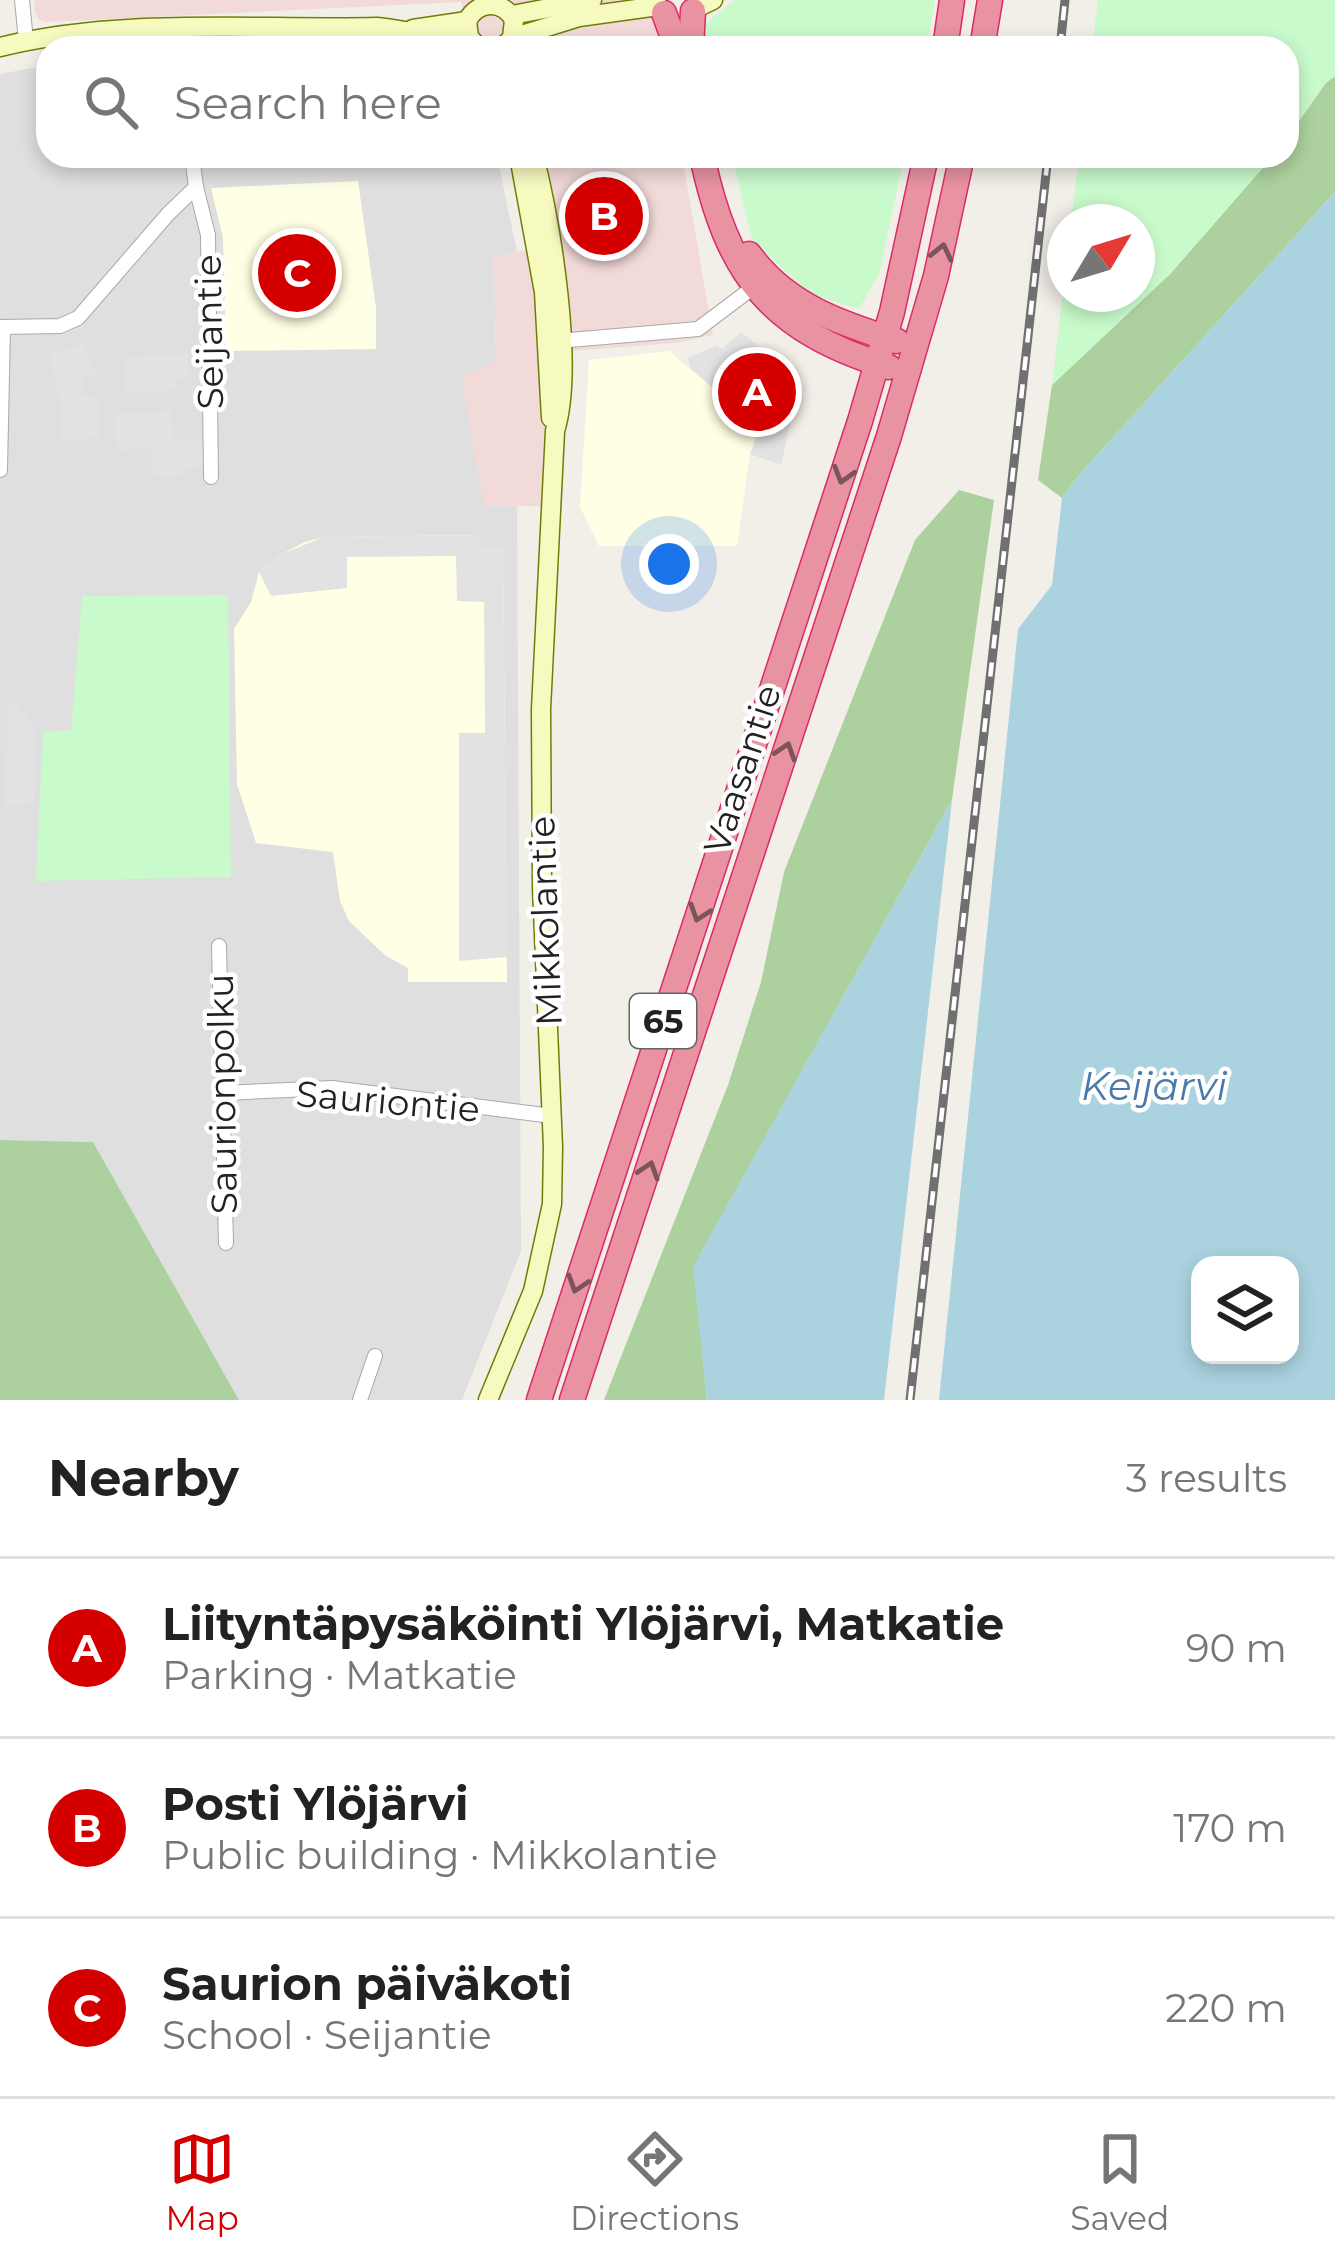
<!DOCTYPE html>
<meta charset="utf-8">
<style>
body{margin:0;font-family:Montserrat,sans-serif;background:#f2f2f2;color:#222}
.controls{position:absolute;right:36px;bottom:36px;display:grid;overflow:hidden;border-radius:24px;box-shadow:0 6px 18px #0003}
.controls button{width:108px;height:108px;display:grid;place-items:center;padding:0;border:0;border-bottom:3px solid #e0e0e0;background:#fff;color:#222;font:60px sans-serif}
.compass{position:absolute;left:1047px;top:204px;width:108px;height:108px;border-radius:50%;background:#fff;box-shadow:0 6px 18px #0003;rotate:52deg}
.you{position:absolute;left:669px;top:564px;width:42px;height:42px;margin:-30px;border:9px solid #fff;border-radius:50%;background:#1a73e8;box-shadow:0 0 0 18px #1a73e833}
.badge{display:grid;place-items:center;width:78px;height:78px;border-radius:50%;background:#d40000;color:#fff;font-size:39px;font-weight:700}
.pin{position:absolute;translate:-50% -50%;border:6px solid #fff;box-shadow:0 3px 12px #0006}
.list{margin:0;padding:0;list-style:none}
h2{display:flex;justify-content:space-between;align-items:center;height:156px;margin:0;padding:0 48px;font-size:51px}
h2 small{font-size:39px;font-weight:400;color:#767676}
.list li{display:grid;grid-template-columns:78px 1fr auto;gap:36px;align-items:center;box-sizing:border-box;height:180px;padding:0 48px;border-top:3px solid #e0e0e0}
.list b{display:block;font-size:45px;white-space:nowrap}
.list p{margin:0;font-size:39px;white-space:nowrap;color:#767676}
.list em{font-size:39px;font-style:normal;color:#767676}
.icon{flex:none;width:66px;height:66px;fill:none;stroke:currentColor;stroke-width:2;stroke-linecap:round;stroke-linejoin:round}
.map{position:relative;flex:none;width:1335px;height:1400px;overflow:hidden}
.search{position:absolute;background:#fff;box-shadow:0 6px 18px #0003;left:36px;right:36px;top:36px;height:132px;display:flex;align-items:center;gap:30px;box-sizing:border-box;padding:0 42px;border-radius:36px;color:#767676;font-size:45px}
.sheet{height:696px;background:#fff}
nav{display:flex;justify-content:space-around;align-items:center;box-sizing:border-box;height:168px;border-top:3px solid #e0e0e0;background:#fff;font-size:33px;color:#767676}
nav a{display:grid;justify-items:center;gap:6px}
nav .on{color:#d40000}
.map>svg:first-child{display:block}
</style>
<div class="map">
<svg width="1335" height="1400" viewBox="0 0 1335 1400">
<rect width="100%" height="100%" fill="#f2efe9"/>
<polygon fill="#e0dfdf" points="48,65 48,156 497,156 517,252 494,257 496,362 484,505 517,506 521,1251 462,1400 239,1400 93,1142 0,1140 0,74"/>
<g fill="#f2dad9">
<polygon points="34,0 653,0 663,48 476,48 461,2 46,22 39,20 35,13"/>
<polygon points="511,156 682,156 713,335 676,343 569,351 562,507 484,505 461,377 496,361 494,256 533,249"/>
</g>
<g fill="#ffffe5">
<polygon points="358,181 376,308 376,349 226,351 223,238 211,188"/>
<polygon points="669,351 760,428 750,454 737,546 599,546 580,507 589,360"/>
<polygon points="479,535 480,546 503,546 507,982 408,982 408,968 386,956 349,921 340,901 333,852 256,843 237,784 234,629 251,602 259,572 280,555 305,542 323,537"/>
</g>
<g fill="#add19e">
<polygon points="1335,76 1335,192 1079,475 1062,498 1038,480 1052,385 1171,273 1273,156 1287,156 1287,138 1326,82"/>
<polygon points="959,490 994,500 952,800 694,1266 707,1400 604,1400 728,1085 761,982 784,872 915,540"/>
<polygon points="0,1140 93,1142 239,1400 0,1400"/>
</g>
<g fill="#c8facc">
<polygon points="735,0 935,0 927,48 706,48 701,27"/>
<polygon points="1098,0 1335,0 1335,76 1326,83 1287,138 1287,48 1092,48"/>
<polygon points="732,156 904,156 880,272 859,309 810,294 752,240"/>
<polygon points="1079,156 1273,156 1171,273 1052,385 1065,273 1065,294 1137,294 1137,222 1071,222"/>
<polygon points="228,595 231,877 36,881 43,732 71,730 82,596"/>
</g>
<g fill="#e2e2e2">
<polygon points="741,332 800,379 781,465 750,454 760,428 690,368 688,358 717,345 722,349"/>
<polygon points="83,344 96,373 82,379 83,396 99,397 100,438 62,439 61,403 49,354"/>
<polygon points="188,354 189,378 177,379 177,390 126,393 124,356"/>
<polygon points="172,411 173,441 203,440 204,467 187,468 187,476 154,478 152,449 116,450 114,414"/>
<polygon points="479,535 480,546 503,546 507,957 459,961 459,733 485,733 484,602 457,601 456,556 347,557 347,588 271,596 259,572 280,555 323,537"/>
<polygon points="9,698 36,726 34,804 4,805"/>
</g>
<g fill="#aad3df" fill-rule="evenodd">
<path d="M1335 192V1400H939L1018 629 1052 585 1062 498 1079 475ZM1200 1265H1290V1355H1200Z"/>
<polygon points="952,800 884,1400 707,1400 693,1267"/>
</g>
<g fill="none" stroke-linecap="round" stroke-linejoin="round">
<defs>
<g id="street">
<polyline points="22,0 26,41"/>
<polyline points="196,187 208,235 211,477"/>
<polyline points="0,327 60,326 78,318 168,214 196,187 192,156"/>
<polyline points="558,341 698,329 759,283"/>
<polyline points="0,470 3,327"/>
<polyline points="219,946 226,1243"/>
<polyline points="224,1093 332,1088 552,1116"/>
<polyline points="360,1400 375,1356"/>
</g>
<g id="secondary">
<polyline points="696,8 713,0"/>
<polyline points="512,15 592,0"/>
<polyline points="413,29 467,21"/>
<polyline points="512,38 579,17 658,6"/>
<path d="M0 47C121 17 253 30 377 27 408 30 438 40 469 37"/>
<path d="M479 48 469 37 467 21C478 0 503 0 514 20L512 38 502 48"/>
<polyline points="519,156 544,292 551,418"/>
<path d="M488 1400 533 1291 552 1204 553 1147 542 888 541 709 555 431C575 366 551 223 534 156"/>
</g>
<g id="highway">
<polyline points="664,13 677,48"/>
<polyline points="691,48 693,11"/>
<polyline points="945,48 952,0"/>
<polyline points="982,48 990,0"/>
<path d="M702 156C727 274 770 331 889 367"/>
<path d="M749 254C786 305 839 323 897 341"/>
<polyline points="539,1400 860,421 892,312 926,156"/>
<polyline points="572,1400 889,436 936,276 962,156"/>
</g>
</defs>
<use href="#street" stroke="#a9a9a9" stroke-width="16"/>
<use href="#secondary" stroke="#707d05" stroke-width="21"/>
<use href="#highway" stroke="#dc2a67" stroke-width="27"/>
<use href="#street" stroke="#fff" stroke-width="14"/>
<use href="#secondary" stroke="#f7fabf" stroke-width="18"/>
<use href="#highway" stroke="#e892a2" stroke-width="24"/>
<defs>
<g id="rail">
<polyline points="1060,48 1065,0"/>
<polyline points="910,1400 1048,156"/>
</g>
</defs>
<use href="#rail" stroke="#707070" stroke-width="9"/>
<use href="#rail" stroke="#fff" stroke-width="4.5" stroke-dasharray="14" stroke-linecap="butt"/>
</g>
<defs><path id="oneway-chevron" d="M-2-3.5L2.5 0L-2 3.5" fill="none" stroke-width="1.6" stroke-linecap="round" stroke-linejoin="round" transform="scale(3)"/></defs>
<g stroke="#7b545c">
<use href="#oneway-chevron" transform="translate(942 252) rotate(-77)"/>
<use href="#oneway-chevron" transform="translate(843 475) rotate(107)"/>
<use href="#oneway-chevron" transform="translate(786 751) rotate(-72)"/>
<use href="#oneway-chevron" transform="translate(699 913) rotate(109)"/>
<use href="#oneway-chevron" transform="translate(649 1170) rotate(-72)"/>
<use href="#oneway-chevron" transform="translate(577 1284) rotate(108)"/>
</g>
<g text-anchor="middle" stroke-width="9" stroke-linejoin="round" paint-order="stroke">
<rect fill="#fff" stroke="#646464" stroke-width="3" x="630" y="994" width="66" height="54" rx="9"/>
<g font-size="33" font-weight="bold" fill="#222">
<text x="663" y="1033">65</text>
</g>
<g font-size="36" fill="#222" stroke="#fff">
<text transform="translate(209 332) rotate(-91)" y="13">Seijantie</text>
<text transform="translate(742 769) rotate(-72)" y="13">Vaasantie</text>
<text transform="translate(545 921) rotate(-92)" y="13">Mikkolantie</text>
<text transform="translate(222 1094) rotate(-91)" y="13">Saurionpolku</text>
<text transform="translate(388 1101) rotate(5)" y="13">Sauriontie</text>
</g>
<g font-size="39" font-style="italic" fill="#4a7aab" stroke="#fff">
<text x="1154" y="1100">Keijärvi</text>
</g>
</g>
</svg>
<div class="controls">
<button><svg class="icon" aria-label="layers" viewBox="0 0 24 24"><path d="M12 4l9 5-9 5-9-5zM3 14l9 5 9-5"/></svg></button>
</div>
<svg class="compass" viewBox="-18 -18 36 36"><path d="M0-13l5 13h-10z" fill="#e53935"/><path d="M0 13l5-13h-10z" fill="#767676"/></svg>
<div class="you"></div>
<div class="pin badge" style="left:757px;top:392px">A</div>
<div class="pin badge" style="left:604px;top:216px">B</div>
<div class="pin badge" style="left:297px;top:273px">C</div>
<div class="search"><svg class="icon" aria-label="search" viewBox="0 0 24 24"><circle cx="10" cy="10" r="6"/><path d="M15 15l6 6"/></svg>Search here</div>
</div>
<section class="sheet">
<h2>Nearby<small>3 results</small></h2>
<ul class="list">
<li><span class="badge">A</span><div><b>Liityntäpysäköinti Ylöjärvi, Matkatie</b><p>Parking · Matkatie</p></div><em>90 m</em></li>
<li><span class="badge">B</span><div><b>Posti Ylöjärvi</b><p>Public building · Mikkolantie</p></div><em>170 m</em></li>
<li><span class="badge">C</span><div><b>Saurion päiväkoti</b><p>School · Seijantie</p></div><em>220 m</em></li>
</ul>
</section>
<nav>
<a class="on"><svg class="icon" aria-label="map" viewBox="0 0 24 24"><path d="M3 6l6-2 6 2 6-2v14l-6 2-6-2-6 2zM9 4v14M15 6v14"/></svg>Map</a>
<a><svg class="icon" aria-label="directions" viewBox="0 0 24 24"><path d="M12 3l9 9-9 9-9-9zM9 14v-3h6M13 9l2 2-2 2"/></svg>Directions</a>
<a><svg class="icon" aria-label="saved" viewBox="0 0 24 24"><path d="M7 4h10v16l-5-4-5 4z"/></svg>Saved</a>
</nav>
